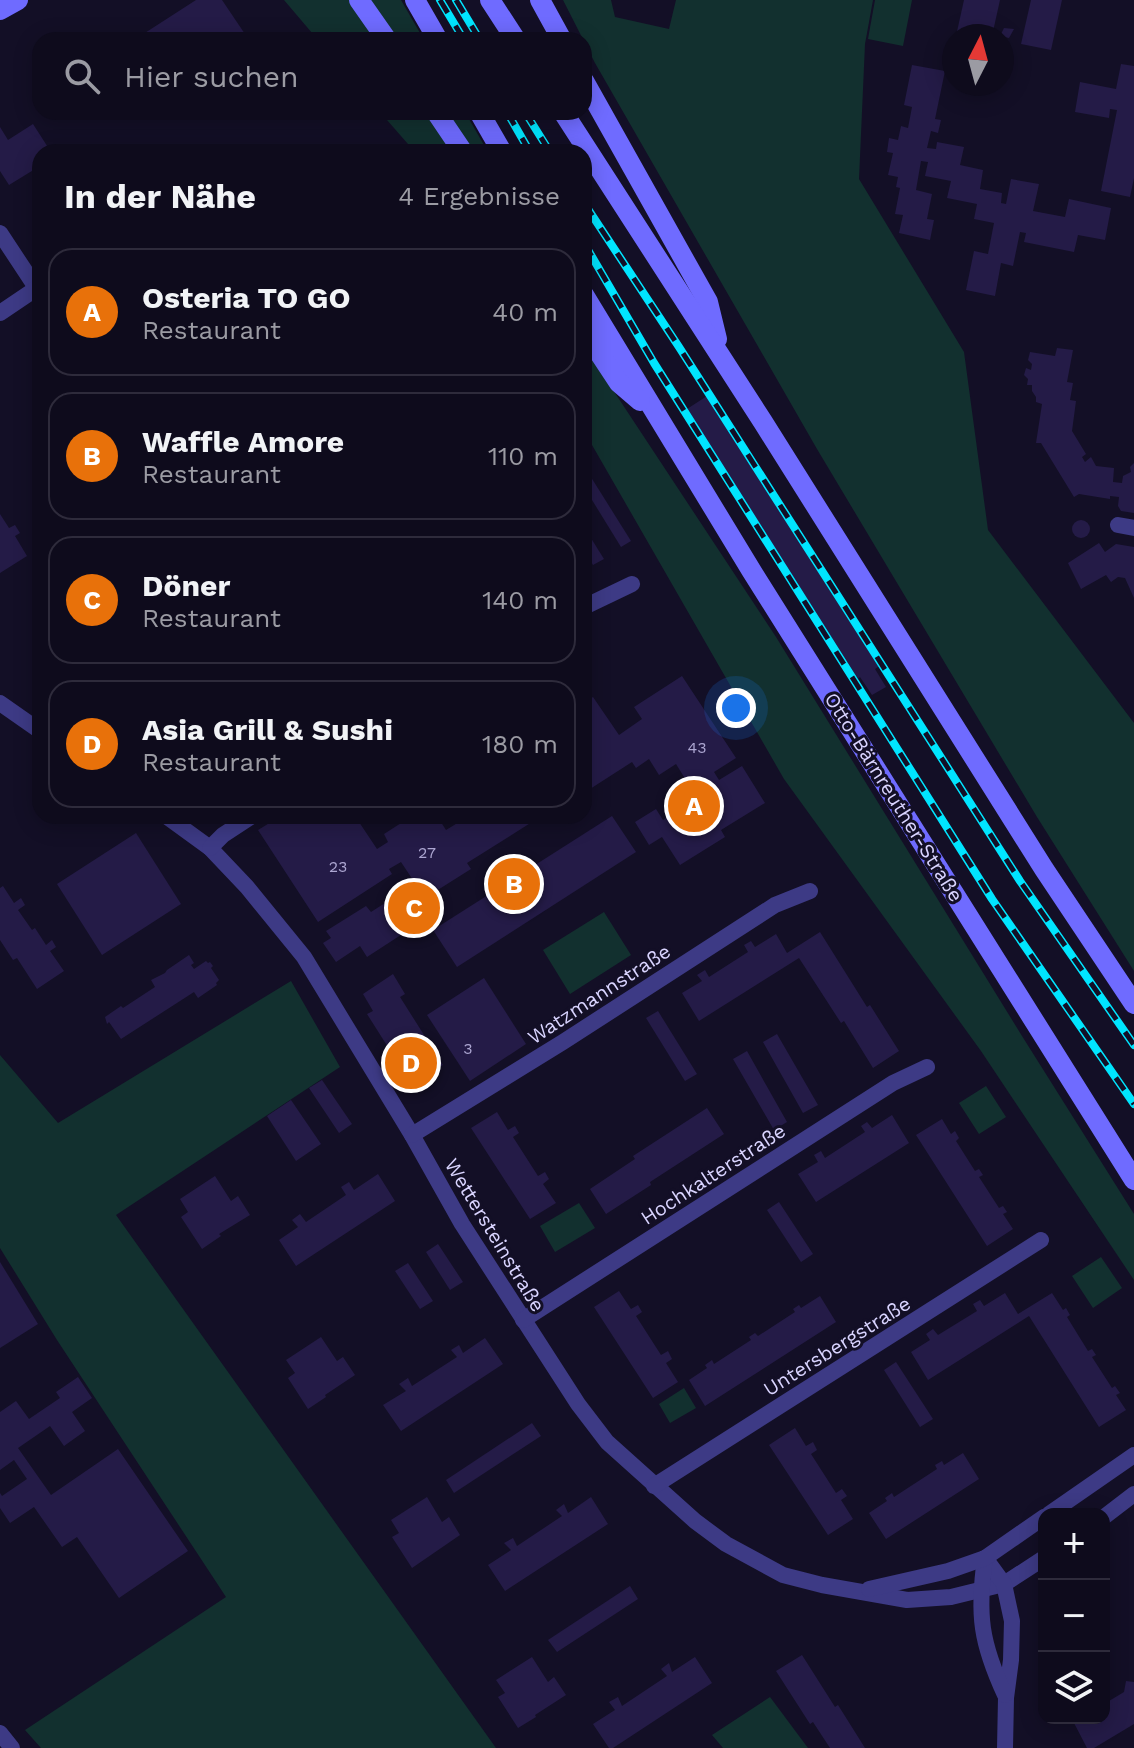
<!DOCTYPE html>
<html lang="de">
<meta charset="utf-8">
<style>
body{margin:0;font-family:"Work Sans",sans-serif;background:#171425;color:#f1f3f6}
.controls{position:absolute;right:24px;bottom:24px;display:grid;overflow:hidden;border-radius:16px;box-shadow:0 4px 20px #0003}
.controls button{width:72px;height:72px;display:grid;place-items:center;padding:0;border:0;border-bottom:2px solid #2e2b3b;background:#0e0b1c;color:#f1f3f6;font:40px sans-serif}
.compass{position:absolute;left:942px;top:24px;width:72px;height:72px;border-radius:50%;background:#0e0b1c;box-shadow:0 4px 20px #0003;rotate:6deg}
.you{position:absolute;left:736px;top:708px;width:28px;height:28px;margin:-20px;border:6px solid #fff;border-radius:50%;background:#1a73e8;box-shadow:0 0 0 12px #1a73e833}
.badge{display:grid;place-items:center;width:52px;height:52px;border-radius:50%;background:#d93025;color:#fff;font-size:26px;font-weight:700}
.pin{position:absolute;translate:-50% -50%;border:4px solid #fff;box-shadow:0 2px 8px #0006}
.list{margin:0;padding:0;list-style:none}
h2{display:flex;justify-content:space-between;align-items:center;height:104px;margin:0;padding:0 32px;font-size:34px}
h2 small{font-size:26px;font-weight:400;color:#9b9ba3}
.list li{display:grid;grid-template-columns:52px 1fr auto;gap:24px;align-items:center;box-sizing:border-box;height:128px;margin:0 16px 16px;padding:0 16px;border:2px solid #2e2b3b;border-radius:24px}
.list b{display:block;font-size:30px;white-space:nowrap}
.list p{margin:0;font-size:26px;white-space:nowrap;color:#9b9ba3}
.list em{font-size:26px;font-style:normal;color:#9b9ba3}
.icon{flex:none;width:44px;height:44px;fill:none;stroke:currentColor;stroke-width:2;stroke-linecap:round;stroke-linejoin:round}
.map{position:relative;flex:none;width:1134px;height:1748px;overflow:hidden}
.search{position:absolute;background:#0e0b1c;box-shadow:0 4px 20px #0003;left:32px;top:32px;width:560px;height:88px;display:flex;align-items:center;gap:20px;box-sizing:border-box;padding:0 28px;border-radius:24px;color:#9b9ba3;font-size:30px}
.panel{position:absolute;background:#0e0b1c;box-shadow:0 4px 20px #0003;left:32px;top:144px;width:560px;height:680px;border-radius:24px}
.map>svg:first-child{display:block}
</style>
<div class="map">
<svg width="1134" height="1748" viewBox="0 0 1134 1748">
<rect width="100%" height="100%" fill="#130f26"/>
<g fill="#12302f">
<polygon points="284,0 401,0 424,40 318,40"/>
<polygon points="563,0 611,0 615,17 669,29 676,0 873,0 865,44 859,179 964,352 988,530 1134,723 1134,971 1037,817 817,449 595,63"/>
<polygon points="875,0 912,0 903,46 868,39"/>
<polygon points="380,112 465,112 488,152 415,152"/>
<polygon points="584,346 776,637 1022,1036 1134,1214 1134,1280 981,1051 784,779 584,431"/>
<polygon points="604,912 631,955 570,994 543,950"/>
<polygon points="291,981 340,1067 116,1215 496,1748 41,1748 25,1730 226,1597 57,1340 0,1248 0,1055 58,1123"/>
<polygon points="986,1086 1006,1117 979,1134 959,1103"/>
<polygon points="579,1203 595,1228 555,1252 540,1226"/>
<polygon points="1101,1257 1122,1288 1093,1308 1072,1276"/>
<polygon points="684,1388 696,1408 670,1423 659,1404"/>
<polygon points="770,1697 808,1748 723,1748 712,1735"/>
</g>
<g fill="#241b47">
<polygon points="196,0 222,0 249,40 211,40 208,36 202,40 134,40"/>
<polygon points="964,0 1000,0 992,36 956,36"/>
<polygon points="1031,0 1062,0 1051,50 1021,44"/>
<polygon points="1004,28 1014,29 1009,38 1000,36"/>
<polygon points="97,32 101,40 84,40"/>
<polygon points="1121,64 1134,66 1134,178 1130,197 1101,191 1117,110 1110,109 1109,118 1075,112 1080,82 1116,89"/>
<polygon points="912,65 945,71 935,119 941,120 938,133 931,131 927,148 936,149 937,142 964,147 960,165 983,170 980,189 1002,193 1001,203 1006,204 1011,179 1039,184 1033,211 1065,217 1069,199 1111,208 1105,240 1078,235 1074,252 1024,242 1026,233 1020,232 1013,266 1001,263 995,296 966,290 974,251 988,254 994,223 974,219 977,204 947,198 951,181 925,176 928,162 921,161 916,190 932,194 927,219 934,220 930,240 899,233 903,215 895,214 900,188 896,187 898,177 888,175 893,153 887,152 889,138 898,140 901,126 908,128 912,107 904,105"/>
<polygon points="33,124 51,152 40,152 40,158 37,160 40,166 9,185 0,171 0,127 8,140"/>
<polygon points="1057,348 1073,350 1067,382 1073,383 1070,400 1076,401 1072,431 1086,454 1082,457 1085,462 1091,457 1096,466 1114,468 1113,482 1122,483 1123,476 1131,472 1130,467 1134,463 1134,513 1121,511 1118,506 1119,497 1110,496 1110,499 1079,494 1074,497 1041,443 1036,443 1042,404 1036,402 1036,397 1032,391 1032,385 1027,385 1028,379 1024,375 1026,368 1031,370 1032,364 1028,360 1030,352 1055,356"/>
<polygon points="707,396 870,653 873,652 881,665 875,669 886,687 872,695 860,677 858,679 687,409"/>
<polygon points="584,466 631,541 621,547 584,487"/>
<polygon points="0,514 9,528 15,525 20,533 15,536 27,556 0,573"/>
<circle cx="1081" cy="529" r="9"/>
<polygon points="584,527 604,559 593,565 584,550"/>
<polygon points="1099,543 1105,552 1116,544 1134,547 1134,598 1125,578 1118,577 1111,582 1106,575 1081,589 1068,563"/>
<polygon points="682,676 736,758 714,772 719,780 742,766 765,803 721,830 725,837 680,865 662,837 649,845 635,822 656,809 663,820 681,809 679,805 703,790 697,780 689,785 676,764 659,775 649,759 636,768 632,762 590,789 584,780 584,703 593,697 619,735 642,719 634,707"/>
<polygon points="281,816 355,816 377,849 388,842 384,834 412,816 437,816 446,830 469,816 528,816 532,822 467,863 471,869 425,898 401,862 389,869 392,874 318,922 258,830"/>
<polygon points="612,816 636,852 457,967 433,930"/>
<polygon points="136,833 181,904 102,955 57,884"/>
<polygon points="3,886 14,903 21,898 25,905 18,910 32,930 35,928 46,945 52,940 56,947 50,951 64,971 37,989 17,958 13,960 0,940 0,888"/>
<polygon points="399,894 412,913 400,921 407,931 367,957 360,946 336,962 323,943 331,938 326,931 366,906 371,912"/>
<polygon points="820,932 867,1007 870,1005 899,1051 873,1068 844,1021 841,1023 799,958 699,1021 682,993 702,981 697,975 705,970 709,977 748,952 744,945 751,941 755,947 776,934 787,953"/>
<polygon points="189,955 194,963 191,965 194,969 206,961 208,963 210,962 213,966 211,968 219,980 216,983 217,985 198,998 194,992 121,1039 109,1022 107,1024 105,1017 121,1006 123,1008 155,987 151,980 165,973 167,970"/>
<polygon points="393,974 405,994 400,997 443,1065 412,1085 367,1014 373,1011 363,994"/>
<polygon points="484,978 526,1044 470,1081 427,1015"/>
<polygon points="658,1011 697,1074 685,1081 646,1018"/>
<polygon points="777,1034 818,1105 803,1113 763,1042"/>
<polygon points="747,1051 787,1122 774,1130 733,1059"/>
<polygon points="322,1080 352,1124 339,1133 309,1088"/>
<polygon points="291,1100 321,1144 296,1161 267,1116"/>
<polygon points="707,1108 724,1134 650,1182 651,1185 606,1214 590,1189 635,1159 633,1156"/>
<polygon points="497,1112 508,1130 515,1126 519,1133 513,1137 538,1176 545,1172 549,1179 543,1184 556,1203 530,1219 471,1128"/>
<polygon points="892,1115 909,1143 816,1202 798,1174 818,1162 814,1155 821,1151 825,1158 865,1132 861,1126 867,1122 872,1128"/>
<polygon points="942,1119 951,1134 955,1131 959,1138 956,1141 975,1171 979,1169 983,1175 979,1177 999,1208 1003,1206 1007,1212 1003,1214 1013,1229 987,1246 916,1135"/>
<polygon points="378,1174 395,1201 296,1266 279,1240 298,1227 292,1220 300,1214 306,1222 346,1195 341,1187 349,1182 354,1190"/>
<polygon points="215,1176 231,1201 238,1196 250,1215 219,1234 221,1236 202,1249 181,1217 188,1212 180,1199"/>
<polygon points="779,1202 813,1254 801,1262 767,1210"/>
<polygon points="438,1244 463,1282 450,1290 426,1252"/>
<polygon points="0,1262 38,1324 0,1348"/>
<polygon points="408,1263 433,1301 420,1309 395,1271"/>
<polygon points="619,1291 631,1309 638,1305 642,1312 636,1316 661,1355 668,1351 672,1359 666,1363 678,1382 653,1398 594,1307"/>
<polygon points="1005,1293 1018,1314 1052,1293 1063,1310 1066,1308 1070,1315 1067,1317 1088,1351 1092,1349 1096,1355 1092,1357 1112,1388 1115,1386 1120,1393 1116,1395 1126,1410 1099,1427 1029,1316 928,1380 911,1352 930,1340 926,1334 933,1329 938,1335 977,1311 973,1304 980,1300 984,1306"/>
<polygon points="820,1296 836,1322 705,1406 689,1380 707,1368 705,1365 712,1360 714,1364 751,1340 749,1337 755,1333 758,1336 795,1312 793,1309 799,1305 801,1308"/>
<polygon points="321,1337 337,1361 343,1357 355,1375 325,1395 326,1397 308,1409 288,1378 295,1373 286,1360"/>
<polygon points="485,1338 503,1364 401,1431 383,1405 406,1391 399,1384 408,1378 412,1386 457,1357 451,1350 459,1345 463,1353"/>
<polygon points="896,1362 933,1419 920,1427 884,1370"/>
<polygon points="78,1377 92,1398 72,1412 85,1431 64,1446 50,1426 18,1448 51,1495 118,1449 188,1551 119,1598 77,1537 62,1547 34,1507 10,1523 0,1508 0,1493 2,1496 27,1479 14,1460 0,1470 0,1412 16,1401 29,1419 60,1398 56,1392"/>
<polygon points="532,1423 541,1436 454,1493 446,1480"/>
<polygon points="795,1428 806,1446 813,1442 817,1450 811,1454 836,1493 842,1489 847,1496 841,1500 853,1519 828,1535 769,1445"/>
<polygon points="963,1453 979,1479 886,1539 869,1513 887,1501 885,1498 892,1493 894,1497 937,1469 935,1465 942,1461 944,1465"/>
<polygon points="427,1497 442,1522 449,1517 460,1535 412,1568 392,1537 399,1533 391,1520"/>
<polygon points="591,1497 608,1524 505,1591 488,1565 511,1550 504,1543 513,1538 517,1546 562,1516 556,1510 564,1504 568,1513"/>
<polygon points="630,1586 638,1599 557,1652 548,1640"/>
<polygon points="802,1655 835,1707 838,1705 865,1748 830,1748 813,1722 810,1724 776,1671"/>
<polygon points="532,1657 548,1682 554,1677 566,1695 535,1715 536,1717 518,1728 498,1697 505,1693 496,1680"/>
<polygon points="695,1657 712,1683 613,1748 609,1748 593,1724 615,1710 609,1702 618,1697 622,1706 667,1676 661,1669 669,1663 672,1672"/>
<polygon points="1126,1681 1134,1682 1134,1724 1094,1748 1087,1748 1073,1721 1080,1718 1104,1718 1104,1704 1124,1692"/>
</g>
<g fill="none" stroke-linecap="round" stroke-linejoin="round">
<g stroke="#3d3a85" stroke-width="16">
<polyline points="0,233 37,289"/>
<polyline points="0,313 40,286"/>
<polyline points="1118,525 1134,528"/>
<polyline points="584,607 632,584"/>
<polyline points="0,703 40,731"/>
<polyline points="166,816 210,848 247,887 304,957 412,1135 462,1224 578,1404 607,1442 695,1521 726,1544 783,1575 822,1585 907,1600 951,1597 1004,1584 1044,1558"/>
<polyline points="210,848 223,835 252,816"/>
<polyline points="412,1135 563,1042 775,905 810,891"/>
<polyline points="523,1320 893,1083 927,1067"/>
<polyline points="654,1486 1041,1240"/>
<polyline points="1049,1514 1134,1455"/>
<polyline points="1104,1517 1134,1494"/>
<polyline points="985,1558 1004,1584 1012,1621 1011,1660 1006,1698 1005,1748"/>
<path d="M985 1558C977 1615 981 1643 1005 1695"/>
<polyline points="869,1589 948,1571 985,1558 1044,1517"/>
<polyline points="0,1733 12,1748"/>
</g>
<g stroke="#6f6bff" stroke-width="20">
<polyline points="359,0 387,40"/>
<polyline points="415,0 438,40"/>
<polyline points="490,0 516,40"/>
<polyline points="540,0 562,40"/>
<polyline points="0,10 18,0"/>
<polyline points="584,81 708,302 717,339"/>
<polyline points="436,112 463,152"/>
<polyline points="479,112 502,152"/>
<polyline points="563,112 763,422 1044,869 1134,1004"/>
<polyline points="584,295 751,570 1134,1180"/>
<polyline points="584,330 619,383 640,401"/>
</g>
<defs>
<g id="rail">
<polyline points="440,0 464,40"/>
<polyline points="456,0 480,40"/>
<polyline points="507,112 530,152"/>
<polyline points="525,112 550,152"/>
<polyline points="584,203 679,347 1020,881 1134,1045"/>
<polyline points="584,243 654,363 992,899 1134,1104"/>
</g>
</defs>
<use href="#rail" stroke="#00e5ff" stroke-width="8"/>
<use href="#rail" stroke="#130f26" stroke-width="5" stroke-dasharray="15" stroke-linecap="butt"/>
</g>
<g text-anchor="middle" stroke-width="6" stroke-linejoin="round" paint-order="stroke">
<g font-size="16" fill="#aca6d1">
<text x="697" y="753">43</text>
<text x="427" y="858">27</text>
<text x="338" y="872">23</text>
<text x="468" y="1054">3</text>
</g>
<g font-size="20" fill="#d9d4ff" stroke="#130f26">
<text transform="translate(894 797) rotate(58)" y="7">Otto-Bärnreuther-Straße</text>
<text transform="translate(599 994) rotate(-33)" y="7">Watzmannstraße</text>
<text transform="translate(713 1174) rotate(-33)" y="7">Hochkalterstraße</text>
<text transform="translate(495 1235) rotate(59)" y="7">Wettersteinstraße</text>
<text transform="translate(837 1346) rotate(-32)" y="7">Untersbergstraße</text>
</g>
</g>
</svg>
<div class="controls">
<button>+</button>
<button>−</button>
<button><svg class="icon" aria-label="layers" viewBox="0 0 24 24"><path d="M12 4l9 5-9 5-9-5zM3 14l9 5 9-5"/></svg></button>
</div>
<svg class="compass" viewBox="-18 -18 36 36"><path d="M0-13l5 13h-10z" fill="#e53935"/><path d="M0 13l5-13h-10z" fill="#9b9ba3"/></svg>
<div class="you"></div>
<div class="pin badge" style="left:694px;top:806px;background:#e8710a">A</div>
<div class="pin badge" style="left:514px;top:884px;background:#e8710a">B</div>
<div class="pin badge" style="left:414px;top:908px;background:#e8710a">C</div>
<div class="pin badge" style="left:411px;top:1063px;background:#e8710a">D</div>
<div class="search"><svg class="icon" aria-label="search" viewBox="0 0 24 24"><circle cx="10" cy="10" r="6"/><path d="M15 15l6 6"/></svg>Hier suchen</div>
<section class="panel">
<h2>In der Nähe<small>4 Ergebnisse</small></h2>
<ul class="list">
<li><span class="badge" style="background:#e8710a">A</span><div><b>Osteria TO GO</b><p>Restaurant</p></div><em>40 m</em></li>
<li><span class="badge" style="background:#e8710a">B</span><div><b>Waffle Amore</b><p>Restaurant</p></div><em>110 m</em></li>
<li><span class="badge" style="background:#e8710a">C</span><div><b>Döner</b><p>Restaurant</p></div><em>140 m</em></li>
<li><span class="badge" style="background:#e8710a">D</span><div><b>Asia Grill &amp; Sushi</b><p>Restaurant</p></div><em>180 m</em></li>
</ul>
</section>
</div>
